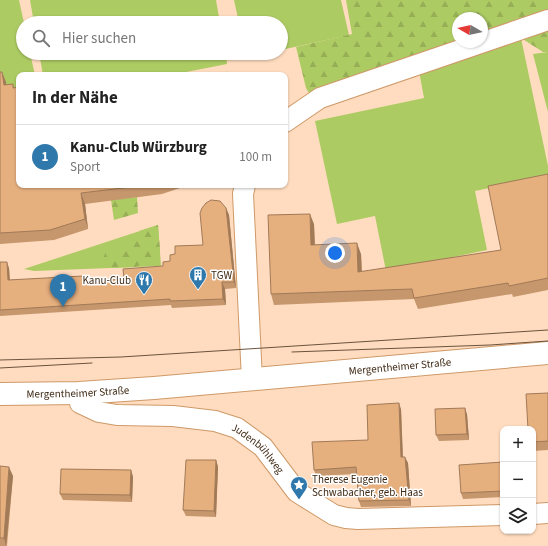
<!DOCTYPE html>
<html lang="de">
<meta charset="utf-8">
<style>
body{margin:0;font-family:"Source Sans 3",sans-serif;background:#f6f6f6;color:#222}
.controls{position:absolute;right:12px;bottom:12px;display:grid;overflow:hidden;border-radius:8px;box-shadow:0 1px 3px #0004}
.controls button{width:36px;height:36px;display:grid;place-items:center;padding:0;border:0;border-bottom:1px solid #e0e0e0;background:#fff;color:#222;font:20px sans-serif}
.compass{position:absolute;left:452px;top:12px;width:36px;height:36px;border-radius:50%;background:#fff;box-shadow:0 1px 3px #0004;rotate:279deg}
.you{position:absolute;left:335px;top:253px;width:14px;height:14px;margin:-10px;border:3px solid #fff;border-radius:50%;background:#1a73e8;box-shadow:0 0 0 6px #1a73e833}
.badge{display:grid;place-items:center;width:26px;height:26px;border-radius:50%;background:#2e78ac;color:#fff;font-size:13px;font-weight:700}
.pin{position:absolute;translate:-50% -33px;filter:drop-shadow(0 1px 2px #0008)}
.pin::after{content:'';position:absolute;top:21px;width:14px;height:12px;background:inherit;clip-path:polygon(0 0,100% 0,50% 100%)}
.list{margin:0;padding:0;list-style:none}
h2{display:flex;justify-content:space-between;align-items:center;height:52px;margin:0;padding:0 16px;font-size:17px}
h2 small{font-size:13px;font-weight:400;color:#767676}
.list li{display:grid;grid-template-columns:26px 1fr auto;gap:12px;align-items:center;box-sizing:border-box;height:64px;padding:0 16px;border-top:1px solid #e0e0e0}
.list b{display:block;font-size:15px;white-space:nowrap}
.list p{margin:0;font-size:13px;white-space:nowrap;color:#767676}
.list em{font-size:13px;font-style:normal;color:#767676}
.icon{flex:none;width:22px;height:22px;fill:none;stroke:currentColor;stroke-width:2;stroke-linecap:round;stroke-linejoin:round}
.map{position:relative;flex:none;width:548px;height:546px;overflow:hidden}
.search{position:absolute;background:#fff;box-shadow:0 1px 3px #0004;left:16px;top:16px;width:272px;height:44px;display:flex;align-items:center;gap:10px;box-sizing:border-box;padding:0 14px;border-radius:22px;color:#767676;font-size:15px}
.panel{position:absolute;background:#fff;box-shadow:0 1px 3px #0004;left:16px;top:72px;width:272px;height:116px;border-radius:8px}
.map>svg:first-child{display:block}
</style>
<div class="map">
<svg width="548" height="546" viewBox="0 0 548 546">
<defs>
<pattern id="forest-firs" width="22" height="20" patternUnits="userSpaceOnUse"><rect width="22" height="20" fill="#adcb63"/><path d="M5 1l3.5 6h-7zM16 11l3.5 6h-7z" fill="#96ae55"/></pattern>
</defs>
<rect width="100%" height="100%" fill="#ffdcbf"/>
<g fill="#adcb63">
<polygon points="0,0 19,0 24,23 23,23 23,53 30,53 35,75 19,75 19,111 0,83"/>
<polygon points="30,0 216,0 220,23 34,23"/>
<polygon points="234,0 341,0 349,35 281,50 281,23 239,23"/>
<polygon points="521,38 548,166 548,176 475,191 487,250 386,271 375,216 337,224 315,121 424,98 419,71"/>
<polygon points="548,52 548,112 533,54"/>
<polygon points="39,53 226,53 227,64 171,75 43,75"/>
<polygon points="158,225 161,266 34,271 24,269"/>
</g>
<g fill="url(#forest-firs)">
<polygon points="346,0 548,0 548,52 543,52 521,38 482,38 482,18 458,18 458,42 310,95 306,88 296,47 352,34"/>
<polygon points="137,197 138,213 114,220 111,200"/>
<path d="M158 225 160 250 151 261 135 267 108 268 106 267 103 259 106 251C122 246 135 250 139 231Z"/>
</g>
<g fill="none" stroke-linecap="round" stroke-linejoin="round">
<defs>
<g id="street">
<polyline points="285,122 320,98 548,20"/>
<polyline points="245,185 243,194 252,380"/>
<path id="s1" d="M79 393 80 403 99 412 117 415 173 416 215 421 237 428 263 447 297 492 334 515 346 518 358 519 503 515"/>
<polyline points="533,514 548,513"/>
</g>
<g id="secondary">
<path id="s2" d="M0 394 79 393 154 388 548 353"/>
</g>
</defs>
<use href="#street" stroke="#ce9968" stroke-width="22"/>
<use href="#secondary" stroke="#ce9968" stroke-width="24"/>
<use href="#street" stroke="#fff" stroke-width="20"/>
<use href="#secondary" stroke="#fff" stroke-width="22"/>
<g stroke="#6b533c" stroke-width="1">
<polyline points="292,352 490,345 548,341"/>
<polyline points="0,360 121,357 548,330"/>
<polyline points="0,368 92,363"/>
</g>
</g>
<g fill="#c6966c">
<polygon points="0,72 6,82 6,85 13,84 14,88 19,185 189,185 162,194 85,204 88,229 54,240 0,244"/>
<polygon points="548,174 548,290 513,297 512,294 418,309 414,299 274,305 271,294 314,224 315,245 361,254 362,272 501,250"/>
<polygon points="226,208 229,215 236,288 225,289 226,305 172,308 171,305 0,316 0,262 9,268 10,280 83,276 85,282 124,279 163,266 170,261 175,254 203,245"/>
<polygon points="548,393 548,450 533,451 533,429"/>
<polygon points="401,409 403,457 408,463 411,506 361,507 359,501 356,474 316,476 314,470 368,440"/>
<polygon points="467,414 469,440 439,441 436,435"/>
<polygon points="216,460 218,467 216,517 186,516 183,510"/>
<polygon points="503,462 503,497 463,499 461,493"/>
<polygon points="0,466 13,476 7,546 0,546"/>
<polygon points="131,470 133,477 132,502 63,500 60,494"/>
</g>
<g fill="#a17a58">
<polygon points="2,72 6,82 7,95 4,85"/>
<polygon points="81,193 85,204 88,229 85,219"/>
<polygon points="226,208 229,215 236,288 234,282"/>
<polygon points="310,214 314,224 315,256 311,245"/>
<polygon points="357,243 361,254 362,283 358,272"/>
<polygon points="7,262 9,268 10,286 8,280"/>
<polygon points="222,282 225,289 226,305 223,299"/>
<polygon points="399,403 401,409 403,463 401,457"/>
<polygon points="465,408 467,414 469,440 467,434"/>
<polygon points="405,457 408,463 411,506 409,500"/>
<polygon points="216,460 218,467 216,517 214,511"/>
<polygon points="9,467 13,476 6,546 4,538"/>
<polygon points="131,470 133,477 132,502 130,495"/>
</g>
<g fill="#e6af7e" stroke="#a17a58">
<polygon points="0,72 2,72 4,85 13,84 13,88 19,87 19,185 148,185 81,193 85,219 50,230 0,233"/>
<polygon points="548,174 548,278 509,286 508,283 414,298 412,289 271,294 268,215 310,214 311,245 357,243 358,272 501,250 488,186"/>
<polygon points="211,200 220,201 226,208 234,282 222,282 223,299 170,301 170,299 0,310 0,262 7,262 8,280 83,276 83,282 124,279 123,269 163,266 163,262 170,261 170,255 175,254 175,246 203,245 200,213 202,208 206,203"/>
<polygon points="548,393 548,441 533,442 533,429 528,429 526,394"/>
<polygon points="399,403 401,457 405,457 409,500 359,501 356,467 314,470 312,442 368,440 367,405"/>
<polygon points="465,408 467,434 436,435 435,409"/>
<polygon points="186,460 216,460 214,511 183,510"/>
<polygon points="503,462 503,491 461,493 459,465"/>
<polygon points="0,466 9,467 4,538 0,538"/>
<polygon points="61,469 131,470 130,495 60,494"/>
</g>
<defs>
<symbol id="building-pin" viewBox="-11 -11 22 30"><path d="M0 17L-7.5 6A9.5 9.5 0 1 1 7.5 6Z" fill="#2e78ac" stroke="#fff"/><path d="M-4-6H4V6H1V3H-1V6H-4ZM-2.5-4.3h1.7v1.8h-1.7ZM.8-4.3h1.7v1.8H.8ZM-2.5-1h1.7V.8h-1.7ZM.8-1h1.7V.8H.8Z" fill="#fff"/></symbol>
<symbol id="restaurant-pin" viewBox="-11 -11 22 30"><path d="M0 17L-7.5 6A9.5 9.5 0 1 1 7.5 6Z" fill="#2e78ac" stroke="#fff"/><path d="M-5-6h1v4h1v-4h1v4h1v-4h1v5L-1.5 .5V6h-2V.5L-5-1ZM5-6V6H3V1.5H1.5Q1.5-4 5-6Z" fill="#fff"/></symbol>
<symbol id="sight-pin" viewBox="-11 -11 22 30"><path d="M0 17L-7.5 6A9.5 9.5 0 1 1 7.5 6Z" fill="#2e78ac" stroke="#fff"/><path d="M0-6L1.8-2.2L6-1.7L2.9 1.2L3.7 5.4L0 3.3L-3.7 5.4L-2.9 1.2L-6-1.7L-1.8-2.2Z" fill="#fff"/></symbol>
</defs>
<g fill-rule="evenodd">
<use href="#building-pin" x="188" y="265" width="20" height="27"/>
<use href="#restaurant-pin" x="134" y="270" width="20" height="27"/>
<use href="#sight-pin" x="289" y="475" width="20" height="27"/>
</g>
<g text-anchor="middle" stroke-width="3" stroke-linejoin="round" paint-order="stroke">
<g font-size="11" fill="#3f2a15" stroke="#fff" text-anchor="start">
<text x="211" y="279">TGW</text>
<text x="131" y="284" text-anchor="end">Kanu-Club</text>
<text x="312" y="483">Therese Eugenie<tspan x="312" dy="13">Schwabacher, geb. Haas</tspan></text>
</g>
<g font-size="11" fill="#3f2a15" stroke="#fff">
<text dy="4" stroke="none"><textPath href="#s2" startOffset="401">Mergentheimer Straße</textPath></text>
<text dy="4" stroke="none"><textPath href="#s2" startOffset="78">Mergentheimer Straße</textPath></text>
<text dy="4" stroke="none"><textPath href="#s1" startOffset="200">Judenbühlweg</textPath></text>
</g>
</g>
</svg>
<div class="controls">
<button>+</button>
<button>−</button>
<button><svg class="icon" aria-label="layers" viewBox="0 0 24 24"><path d="M12 4l9 5-9 5-9-5zM3 14l9 5 9-5"/></svg></button>
</div>
<svg class="compass" viewBox="-18 -18 36 36"><path d="M0-13l5 13h-10z" fill="#e53935"/><path d="M0 13l5-13h-10z" fill="#767676"/></svg>
<div class="you"></div>
<div class="pin badge" style="left:63px;top:307px">1</div>
<div class="search"><svg class="icon" aria-label="search" viewBox="0 0 24 24"><circle cx="10" cy="10" r="6"/><path d="M15 15l6 6"/></svg>Hier suchen</div>
<section class="panel">
<h2>In der Nähe<small></small></h2>
<ul class="list">
<li><span class="badge">1</span><div><b>Kanu-Club Würzburg</b><p>Sport</p></div><em>100 m</em></li>
</ul>
</section>
</div>
